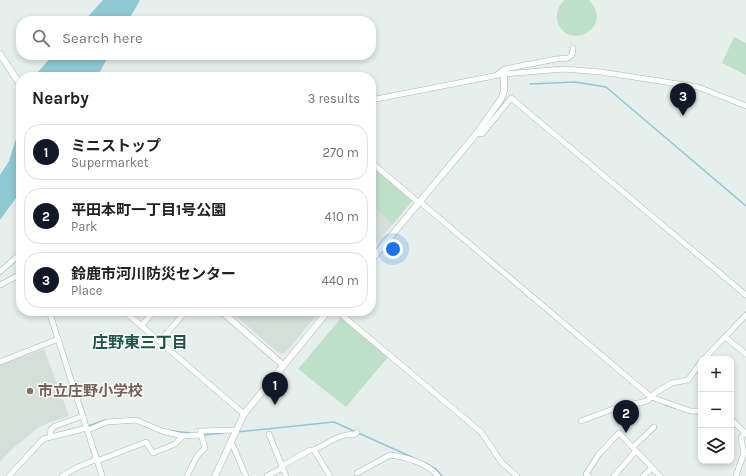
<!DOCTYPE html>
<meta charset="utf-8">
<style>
body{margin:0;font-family:Karla,"Noto Sans JP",sans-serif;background:#f2f2f2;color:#222}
.controls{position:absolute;right:12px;bottom:12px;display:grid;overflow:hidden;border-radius:8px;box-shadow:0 2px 6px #0003}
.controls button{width:36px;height:36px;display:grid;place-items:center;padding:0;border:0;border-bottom:1px solid #e0e0e0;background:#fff;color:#222;font:20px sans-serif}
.you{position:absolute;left:393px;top:249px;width:14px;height:14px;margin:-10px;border:3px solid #fff;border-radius:50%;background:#1a73e8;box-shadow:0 0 0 6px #1a73e833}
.badge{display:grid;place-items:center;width:26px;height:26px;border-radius:50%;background:#111827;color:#fff;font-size:13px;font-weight:700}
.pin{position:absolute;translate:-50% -33px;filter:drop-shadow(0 1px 2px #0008)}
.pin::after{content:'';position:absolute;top:21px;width:14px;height:12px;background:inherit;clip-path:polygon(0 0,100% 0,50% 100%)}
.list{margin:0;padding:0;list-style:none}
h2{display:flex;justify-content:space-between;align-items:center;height:52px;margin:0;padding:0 16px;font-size:17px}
h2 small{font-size:13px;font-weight:400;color:#767676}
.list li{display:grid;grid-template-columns:26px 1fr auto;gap:12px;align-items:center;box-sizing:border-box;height:56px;margin:0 8px 8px;padding:0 8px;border:1px solid #e0e0e0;border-radius:16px}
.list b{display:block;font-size:15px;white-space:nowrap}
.list p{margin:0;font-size:13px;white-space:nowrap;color:#767676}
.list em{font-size:13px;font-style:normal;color:#767676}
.icon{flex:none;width:22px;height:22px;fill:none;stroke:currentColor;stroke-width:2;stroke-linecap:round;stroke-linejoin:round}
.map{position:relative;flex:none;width:746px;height:476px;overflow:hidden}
.search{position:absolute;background:#fff;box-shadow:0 2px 6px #0003;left:16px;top:16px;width:360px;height:44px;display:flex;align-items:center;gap:10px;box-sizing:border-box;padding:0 14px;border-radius:16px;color:#767676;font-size:15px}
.panel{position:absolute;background:#fff;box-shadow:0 2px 6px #0003;left:16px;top:72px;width:360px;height:244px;border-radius:16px}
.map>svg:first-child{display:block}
</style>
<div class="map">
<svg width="746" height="476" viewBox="0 0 746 476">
<rect width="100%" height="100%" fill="#e6efeb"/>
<g fill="#d4dfda">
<polygon points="371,164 413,200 371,250"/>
<polygon points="230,311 320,311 287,351 282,354 276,351"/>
<polygon points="44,349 69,416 48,423 38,428 12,449 0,462 0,365"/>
</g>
<g fill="#bfe0c8">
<path d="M564 0H589C615 27 569 52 558 23 555 14 558 7 564 0Z"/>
<polygon points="734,37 746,43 746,75 722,63"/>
<polygon points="376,171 412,201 393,224 371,204 371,177"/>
<polygon points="342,317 388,357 346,407 298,369"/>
</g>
<g fill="#8ec9d4">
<polygon points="103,0 140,0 128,21 84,21"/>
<polygon points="53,55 109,55 97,77 36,77 38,72"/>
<polygon points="21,123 21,191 0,220 0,175 9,161"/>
</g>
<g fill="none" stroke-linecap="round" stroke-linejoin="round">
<g stroke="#8ec9d4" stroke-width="1.5">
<polyline points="530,84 575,82 606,87 746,206"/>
<polyline points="708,352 746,312"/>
<polyline points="665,405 675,408"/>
<polyline points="690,413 701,414"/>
<polyline points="88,426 105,420"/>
<polyline points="172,431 190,433"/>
<polyline points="237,432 334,422 414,458"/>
<polyline points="205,435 223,433"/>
<polyline points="425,463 436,469 442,476"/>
</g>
<defs>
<g id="minor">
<polyline points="498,74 505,69 556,59 568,58 572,55 573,48"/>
<polyline points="371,100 504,74 563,69 601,72 698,87 746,106"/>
<polyline points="477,133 482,134 511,98 746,295"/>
<polyline points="371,162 419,203"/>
<polyline points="420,202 651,397 690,411 701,411"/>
<polyline points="0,272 21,253"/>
<polyline points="0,285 21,274"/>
<polyline points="49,311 102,476"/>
<polyline points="124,311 244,414"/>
<polyline points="337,311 481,432 502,463 517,476"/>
<polyline points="141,326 154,311"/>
<polyline points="725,337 746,354"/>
<polyline points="160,341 186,311"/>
<polyline points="704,359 746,315"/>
<polyline points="0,362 58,339"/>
<polyline points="731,419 745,433"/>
<polyline points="581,421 613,409 647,401 655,393 672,383 688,380 701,362"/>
<polyline points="88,430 107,422 136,420 162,431 183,436 201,435"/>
<polyline points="269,434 286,476"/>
<polyline points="50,437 51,429 55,426 83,416"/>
<polyline points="229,444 233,446 246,476"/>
<polyline points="633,447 654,427"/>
<path d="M314 450C325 445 342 432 354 435L357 432"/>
<polyline points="97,461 146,442 153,453 175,444 183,436"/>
<polyline points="282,466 310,450 314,450 330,476"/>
<path d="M357 473 390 455C406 457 427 463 438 476"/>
<polyline points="9,476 43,439 87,428"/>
<polyline points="62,476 78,467 97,459"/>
<polyline points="187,476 197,456 205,448 200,431 235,430"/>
<polyline points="267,476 282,468"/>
<polyline points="589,476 586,474 599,454 619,433 660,476"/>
<polyline points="614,476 636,451"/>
<polyline points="643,476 652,468"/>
<polyline points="736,476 744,453 741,438 746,432"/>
</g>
<g id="tertiary">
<polyline points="0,54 21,86"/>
<polyline points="371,260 477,133 501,99 504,91 504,74"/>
<polyline points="221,311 283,365"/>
<polyline points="215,476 244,414 328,311"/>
</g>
</defs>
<use href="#minor" stroke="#a8b8b2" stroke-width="6"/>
<use href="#tertiary" stroke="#a8b8b2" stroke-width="7"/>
<use href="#minor" stroke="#fff" stroke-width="5"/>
<use href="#tertiary" stroke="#fff" stroke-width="6"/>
</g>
<circle fill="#8d6e63" stroke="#f7fbf9" stroke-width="1.5" cx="30" cy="391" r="4"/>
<g text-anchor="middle" stroke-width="3" stroke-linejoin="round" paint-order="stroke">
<g font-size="15" font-weight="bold" fill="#785e54" stroke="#f7fbf9" text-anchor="start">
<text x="38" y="396">市立庄野小学校</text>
</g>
<g font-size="16" font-weight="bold" fill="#1f5548" stroke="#f7fbf9">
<text x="140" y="348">庄野東三丁目</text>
</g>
</g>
</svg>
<div class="controls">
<button>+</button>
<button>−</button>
<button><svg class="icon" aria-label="layers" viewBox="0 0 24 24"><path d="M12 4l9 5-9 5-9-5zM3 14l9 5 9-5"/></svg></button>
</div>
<div class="you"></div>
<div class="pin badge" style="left:275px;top:405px">1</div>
<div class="pin badge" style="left:626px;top:433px">2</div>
<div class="pin badge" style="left:683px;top:116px">3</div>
<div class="search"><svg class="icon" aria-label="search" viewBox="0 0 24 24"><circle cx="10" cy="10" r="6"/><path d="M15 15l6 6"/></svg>Search here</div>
<section class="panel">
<h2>Nearby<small>3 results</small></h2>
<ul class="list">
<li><span class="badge">1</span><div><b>ミニストップ</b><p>Supermarket</p></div><em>270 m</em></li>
<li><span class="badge">2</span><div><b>平田本町一丁目1号公園</b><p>Park</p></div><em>410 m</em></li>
<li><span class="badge">3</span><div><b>鈴鹿市河川防災センター</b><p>Place</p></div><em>440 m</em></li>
</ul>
</section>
</div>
